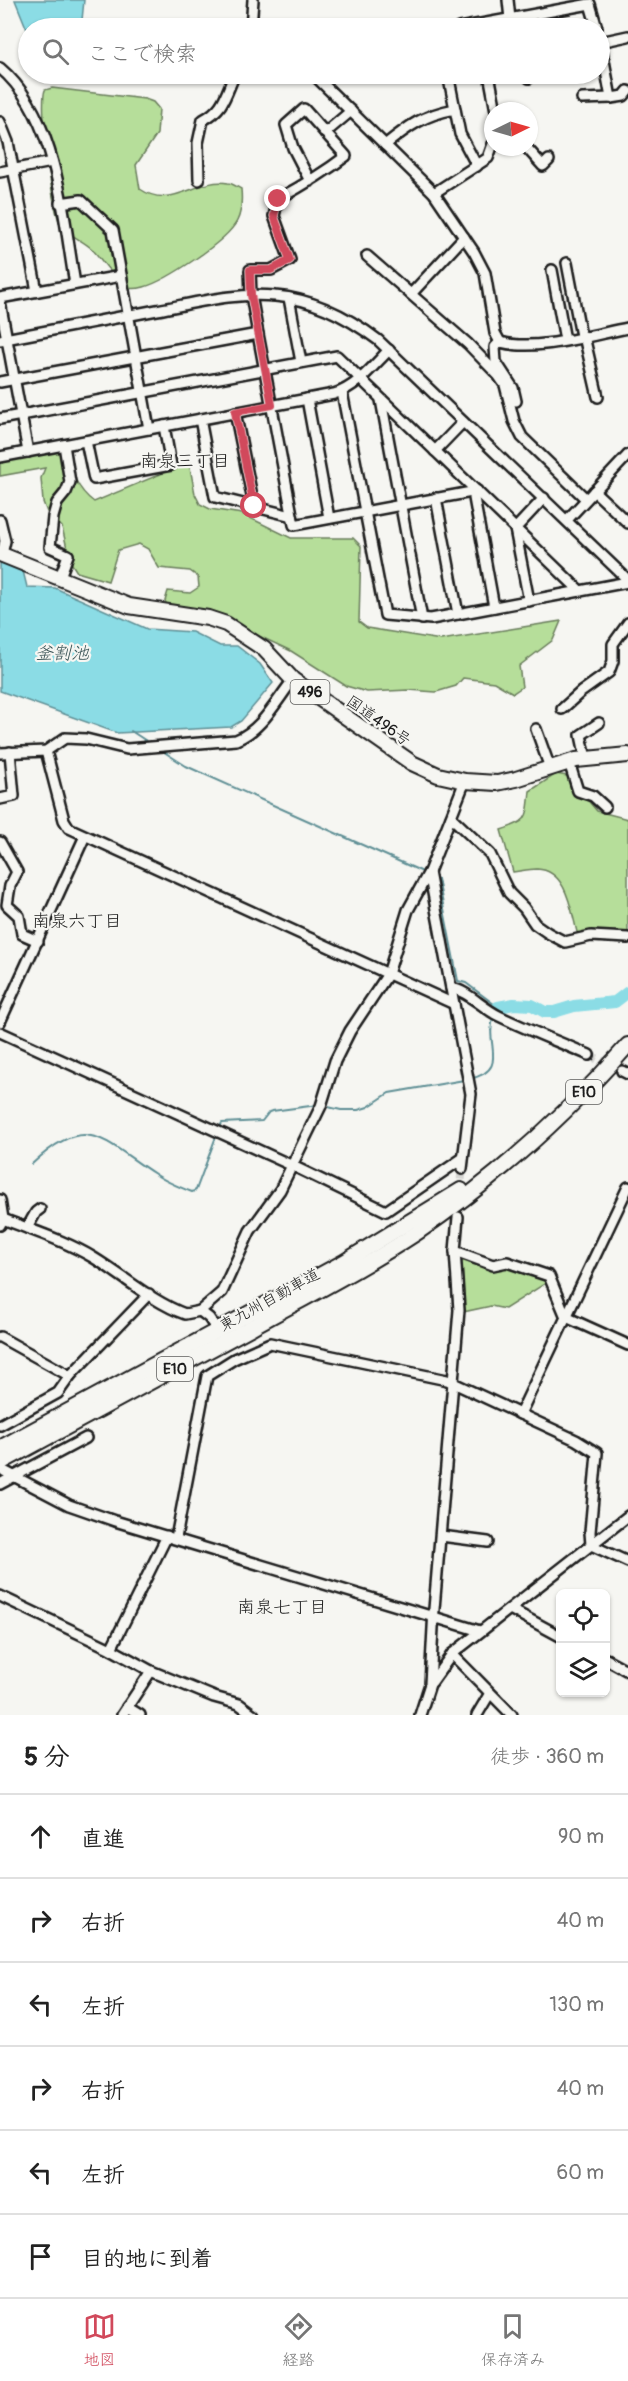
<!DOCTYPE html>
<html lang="ja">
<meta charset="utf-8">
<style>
body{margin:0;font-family:Pangolin,"Klee One",sans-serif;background:#f6f6f6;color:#222}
.controls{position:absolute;right:18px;bottom:18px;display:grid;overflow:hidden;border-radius:9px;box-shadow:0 2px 4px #0004}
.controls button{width:54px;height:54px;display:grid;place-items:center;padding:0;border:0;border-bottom:2px solid #e0e0e0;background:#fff;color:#222;font:30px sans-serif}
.compass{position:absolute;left:484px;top:102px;width:54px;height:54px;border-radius:50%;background:#fff;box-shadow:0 2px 4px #0004;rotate:85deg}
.stop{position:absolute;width:18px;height:18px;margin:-14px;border:4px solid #d1495b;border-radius:50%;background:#fff}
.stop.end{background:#d1495b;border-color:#fff;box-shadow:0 2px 6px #0008}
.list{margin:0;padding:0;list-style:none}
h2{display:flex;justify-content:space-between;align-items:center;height:78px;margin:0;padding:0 24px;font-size:26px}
h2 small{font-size:20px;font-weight:400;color:#767676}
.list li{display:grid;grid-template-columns:39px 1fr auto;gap:18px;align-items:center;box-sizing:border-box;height:84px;padding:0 24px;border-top:2px solid #e0e0e0}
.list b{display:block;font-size:22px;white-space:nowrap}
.list em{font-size:20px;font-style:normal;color:#767676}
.icon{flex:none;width:33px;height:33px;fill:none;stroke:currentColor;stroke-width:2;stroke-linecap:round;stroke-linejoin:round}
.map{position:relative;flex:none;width:628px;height:1715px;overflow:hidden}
.search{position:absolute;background:#fff;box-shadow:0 2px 4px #0004;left:18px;right:18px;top:18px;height:66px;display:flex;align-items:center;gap:15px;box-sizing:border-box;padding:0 21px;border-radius:33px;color:#767676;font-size:22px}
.sheet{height:582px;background:#fff}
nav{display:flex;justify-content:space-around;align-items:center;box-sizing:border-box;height:84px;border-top:2px solid #e0e0e0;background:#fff;font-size:16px;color:#767676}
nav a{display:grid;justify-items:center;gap:3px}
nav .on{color:#d1495b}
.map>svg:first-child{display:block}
</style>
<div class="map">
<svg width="628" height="1715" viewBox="0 0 628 1715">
<rect width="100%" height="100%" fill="#f6f6f2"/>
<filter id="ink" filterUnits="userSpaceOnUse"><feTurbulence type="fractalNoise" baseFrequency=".0167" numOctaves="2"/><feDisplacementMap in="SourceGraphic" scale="12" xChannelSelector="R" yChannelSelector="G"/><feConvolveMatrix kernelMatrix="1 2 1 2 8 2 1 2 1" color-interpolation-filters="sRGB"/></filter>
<g filter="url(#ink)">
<g fill="#b6de9a" stroke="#697d5b" stroke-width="1.5">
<path d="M52 88 145 99 153 102 159 109 157 134 136 165 140 189C172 211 197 177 228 183 232 183 237 187 241 189 242 200 242 211 237 221 227 241 166 281 144 287 137 289 132 289 126 288 112 277 104 262 92 249 84 241 70 236 62 227 52 214 39 105 45 90Z"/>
<path d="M65 449C71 470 76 489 94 502L189 462 195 494 200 504 210 509 242 514 291 538H353L361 546 359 622 367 628 441 640 561 621 553 640 519 666 522 687 513 693 494 682 463 678 456 686 436 692 409 690 367 692 346 686 291 651 223 619 170 610 165 601 168 591 190 593 199 587 198 577 190 571 159 568 148 549 139 544 118 550 108 581 77 572 70 561 62 527 47 512 43 502 41 478 45 468 0 476V460Z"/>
<path d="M556 774 567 776 597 811 628 819V935L587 937 577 932C571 910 567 870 537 869 529 869 521 871 513 872L501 830C529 821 527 819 530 791Z"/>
<polygon points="458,1257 507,1266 545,1278 546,1283 505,1309 491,1306 463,1312"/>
</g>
<g fill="#8bdce5" stroke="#5f8f95" stroke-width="1.5">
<polygon points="15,0 84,0 82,20 66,28 28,28 28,32"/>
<polygon points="0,561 23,571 27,587 55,588 147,629 192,632 220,646 237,646 260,664 273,683 241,721 231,727 117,733 0,691"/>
</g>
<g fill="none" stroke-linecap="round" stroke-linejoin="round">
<g stroke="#5f8f95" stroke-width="2">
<polyline points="131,731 151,744"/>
<polyline points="161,750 186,766 425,873"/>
<polyline points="433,877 438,879 458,981 466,983 498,1007 497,1011"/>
<path d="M470 1079C511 1069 483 1044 494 1016"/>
<polyline points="324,1106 341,1110 358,1110 368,1107 389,1093 464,1080"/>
<polyline points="219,1129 222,1123 262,1121 269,1112 272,1111 318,1105"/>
<path d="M32 1164C88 1111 103 1141 155 1174 166 1182 179 1187 192 1192L196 1190 217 1134"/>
</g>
<polyline stroke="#8bdce5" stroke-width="12" points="498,1007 514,1004 532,1005 545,1012 554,1012 574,1006 615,1002 628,992"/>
<g stroke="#d5d5d2" stroke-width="9" stroke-dasharray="9 4.5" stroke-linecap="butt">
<polyline points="589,1055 614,1067"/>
<polyline points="460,1193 462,1169"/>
</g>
<defs>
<g id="minor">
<polyline points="508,0 510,19"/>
<polyline points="251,28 253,0"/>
<polyline points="459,28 590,4 597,28"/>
<polyline points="600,39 611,98 624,96 628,91"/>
<polyline points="600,42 628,36"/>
<path d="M0 68C57 116 63 215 75 284"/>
<path d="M313 74 434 193 474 252 485 273 495 333 500 342C536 352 591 335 628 328"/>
<polyline points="448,74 460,134 477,166"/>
<polyline points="489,74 496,111"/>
<polyline points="528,74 529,78"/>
<polyline points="565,74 566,77"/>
<polyline points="582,99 611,98"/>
<polyline points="0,122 8,142 37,291"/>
<polyline points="325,133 351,111"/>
<path d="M385 145C410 125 424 115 455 109"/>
<polyline points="526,147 543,166 549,160"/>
<polyline points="0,172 52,162"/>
<path d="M199 180 198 143 203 120C225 108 225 95 235 74"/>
<path d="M310 181 293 148 286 125 304 109 346 156C324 173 302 186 278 199L274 216 290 260 271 270H250L251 295 258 334 294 525 477 491"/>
<polyline points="434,193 488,158 493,144"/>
<polyline points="60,203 81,200 113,230 149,429"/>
<polyline points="367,256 468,344 498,375 505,385 514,421 522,437 586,499"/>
<polyline points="567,263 581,336"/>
<polyline points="552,270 565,340"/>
<polyline points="411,294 464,237"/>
<polyline points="0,298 121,276"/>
<polyline points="289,298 301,362"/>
<polyline points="0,302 28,452"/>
<polyline points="584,336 598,397"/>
<path d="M0 340C52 330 105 320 157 310 196 303 235 292 275 296 314 299 348 317 378 340L628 580"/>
<polyline points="500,342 495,347 496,362 513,388 516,401"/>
<polyline points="0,382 258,334"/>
<polyline points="342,392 385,615 431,619 628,582"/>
<polyline points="307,399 329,518"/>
<polyline points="381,400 422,619"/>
<polyline points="235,412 254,506"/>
<polyline points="0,419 337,356 580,591"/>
<polyline points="200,419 215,497 292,516"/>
<polyline points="86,441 94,479 171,465 164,426"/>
<polyline points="435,451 463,422"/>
<path d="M0 457 334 394C357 387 373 366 389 350"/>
<polyline points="477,491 474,498 494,607"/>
<polyline points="594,491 628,523"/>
<polyline points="436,498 458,614"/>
<polyline points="0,520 5,541 2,554"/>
<polyline points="567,520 628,455"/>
<polyline points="515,529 529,601"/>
<polyline points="515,529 544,498"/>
<polyline points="60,577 68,555 50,547 53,517 57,503 66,492 70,482 64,445"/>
<polyline points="562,709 581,692 609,672 613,661 613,644 628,623"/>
<polyline points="536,729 550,768"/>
<polyline points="46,751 64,820 69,828 454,1004"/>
<path d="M0 753 46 751 65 738 86 739 127 749 236 740C262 730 276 701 293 680"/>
<polyline points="586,759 581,735 599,723"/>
<polyline points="569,762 578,791 593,796 605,807"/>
<polyline points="0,799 14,796 10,752"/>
<polyline points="451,817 490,854 509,893 524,908 535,924 548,933 565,942 591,936 628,938"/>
<polyline points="0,842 17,872 10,886 7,905 19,916 22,934 38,941"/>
<polyline points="429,872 471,1094 462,1169"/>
<path d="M451 988C468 991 482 1008 499 1016 528 1030 559 1042 589 1055"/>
<polyline points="0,1022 85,836"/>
<polyline points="0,1032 293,1166 386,1211 463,1158"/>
<polyline points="622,1071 628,1074"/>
<polyline points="0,1200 3,1219 0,1225"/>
<path d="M3 1219C34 1231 66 1241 94 1258 122 1275 154 1303 185 1314L200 1311 222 1292 250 1231 280 1190 321 1106 335 1061 350 1031 388 974 408 910 429 872 465 781"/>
<polyline points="27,1228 36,1212 40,1209"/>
<polyline points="455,1251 493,1265 507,1262 549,1276 566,1317 628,1345"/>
<polyline points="200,1311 209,1318 213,1324"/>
<polyline points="0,1337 70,1376"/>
<polyline points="520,1414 628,1187"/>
<polyline points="0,1425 58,1393 70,1376 149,1294"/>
<polyline points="4,1471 69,1505 115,1521 480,1631"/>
<polyline points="0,1484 86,1438"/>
<polyline points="441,1536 488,1542"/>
<polyline points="176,1538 207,1376 234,1359 270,1343 447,1380 576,1440 597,1453 590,1532 591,1545"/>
<polyline points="591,1545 628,1562"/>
<polyline points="0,1596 111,1649 151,1671 214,1697 239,1704 254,1715"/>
<polyline points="510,1609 560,1636"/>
<polyline points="111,1649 167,1536"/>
<polyline points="452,1654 512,1715"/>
<polyline points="606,1659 628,1671"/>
<polyline points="432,1682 452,1654 628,1516"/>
<polyline points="127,1707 140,1715"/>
<polyline points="122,1715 151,1671"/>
<polyline points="420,1715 430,1684 434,1609 459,1310 455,1251 458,1217"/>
<polyline points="477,1715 490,1693"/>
</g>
<g id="highway">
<polyline points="0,554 129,606 208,618 226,624 264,649 293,680 412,763 438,775 465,781 497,783 516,779 576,760 628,755"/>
<polyline points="0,1448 344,1262 461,1190"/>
<path d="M0 1463C84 1418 168 1372 252 1327 308 1296 365 1267 418 1232 495 1179 567 1114 628 1045"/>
</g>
</defs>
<use href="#minor" stroke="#1c1c1c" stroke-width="14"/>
<use href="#highway" stroke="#1c1c1c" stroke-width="18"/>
<use href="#minor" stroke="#f6f6f2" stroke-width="9"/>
<use href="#highway" stroke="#f6f6f2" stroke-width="14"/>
</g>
</g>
<g fill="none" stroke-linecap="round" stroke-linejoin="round" filter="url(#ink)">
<polyline stroke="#d1495b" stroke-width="8" points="254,506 235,412 272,405 251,295 250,270 271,270 290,260 274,216 278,199"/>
</g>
<g text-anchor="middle" stroke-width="4.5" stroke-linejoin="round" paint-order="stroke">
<g fill="#f6f6f2" stroke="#5d5d5c" stroke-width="1.5">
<rect x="290.5" y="680" width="39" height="24" rx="4.5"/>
<rect x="566" y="1080" width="36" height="24" rx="4.5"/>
<rect x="157" y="1357" width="36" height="24" rx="4.5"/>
</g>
<g font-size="15" font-weight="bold" fill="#1c1c1c">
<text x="310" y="697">496</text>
<text x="584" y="1097">E10</text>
<text x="175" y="1374">E10</text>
</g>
<g font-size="16" fill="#1c1c1c" stroke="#f6f6f2">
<text transform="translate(379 720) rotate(35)" y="6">国道496号</text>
<text transform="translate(269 1299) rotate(-29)" y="6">東九州自動車道</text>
</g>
<g font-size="18" fill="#1c1c1c" stroke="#f6f6f2">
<text x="185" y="467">南泉三丁目</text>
<text x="77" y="927">南泉六丁目</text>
<text x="282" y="1613">南泉七丁目</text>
</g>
<g font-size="18" font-style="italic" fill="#3d5658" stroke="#f6f6f2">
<text x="62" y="659">釜割池</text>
</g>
</g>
</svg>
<div class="controls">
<button><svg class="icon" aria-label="locate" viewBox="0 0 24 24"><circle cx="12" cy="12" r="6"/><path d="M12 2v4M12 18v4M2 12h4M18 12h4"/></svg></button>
<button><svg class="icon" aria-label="layers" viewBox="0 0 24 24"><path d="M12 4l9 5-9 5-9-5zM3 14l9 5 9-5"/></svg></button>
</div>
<svg class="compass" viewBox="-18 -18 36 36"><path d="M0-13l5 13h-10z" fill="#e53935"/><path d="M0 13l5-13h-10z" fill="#767676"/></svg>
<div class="stop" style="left:254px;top:506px"></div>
<div class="stop end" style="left:278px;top:199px"></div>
<div class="search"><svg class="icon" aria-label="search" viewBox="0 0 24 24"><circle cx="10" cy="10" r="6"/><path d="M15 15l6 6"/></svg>ここで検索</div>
</div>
<section class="sheet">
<h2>5 分<small>徒歩 · 360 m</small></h2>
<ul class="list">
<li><svg class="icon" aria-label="ahead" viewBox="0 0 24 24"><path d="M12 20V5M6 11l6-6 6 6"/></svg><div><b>直進</b></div><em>90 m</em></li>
<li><svg class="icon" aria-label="right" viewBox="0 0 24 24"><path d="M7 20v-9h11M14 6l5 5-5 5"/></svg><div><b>右折</b></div><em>40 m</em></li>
<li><svg class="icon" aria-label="left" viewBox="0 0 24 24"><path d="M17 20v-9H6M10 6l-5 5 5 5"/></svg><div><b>左折</b></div><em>130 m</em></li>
<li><svg class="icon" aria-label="right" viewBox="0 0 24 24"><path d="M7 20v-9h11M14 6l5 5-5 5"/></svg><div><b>右折</b></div><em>40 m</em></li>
<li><svg class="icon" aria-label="left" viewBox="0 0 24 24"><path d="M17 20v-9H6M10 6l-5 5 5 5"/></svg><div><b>左折</b></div><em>60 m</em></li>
<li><svg class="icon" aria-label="arrive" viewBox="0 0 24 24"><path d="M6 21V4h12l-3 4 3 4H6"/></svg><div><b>目的地に到着</b></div></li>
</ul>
</section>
<nav>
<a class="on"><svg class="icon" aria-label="map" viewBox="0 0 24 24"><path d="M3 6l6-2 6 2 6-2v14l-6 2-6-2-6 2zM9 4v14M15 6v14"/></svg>地図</a>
<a><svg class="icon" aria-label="directions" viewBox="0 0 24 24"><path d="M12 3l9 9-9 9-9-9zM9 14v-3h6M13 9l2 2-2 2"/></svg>経路</a>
<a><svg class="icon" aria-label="saved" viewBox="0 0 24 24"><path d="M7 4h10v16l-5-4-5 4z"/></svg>保存済み</a>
</nav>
